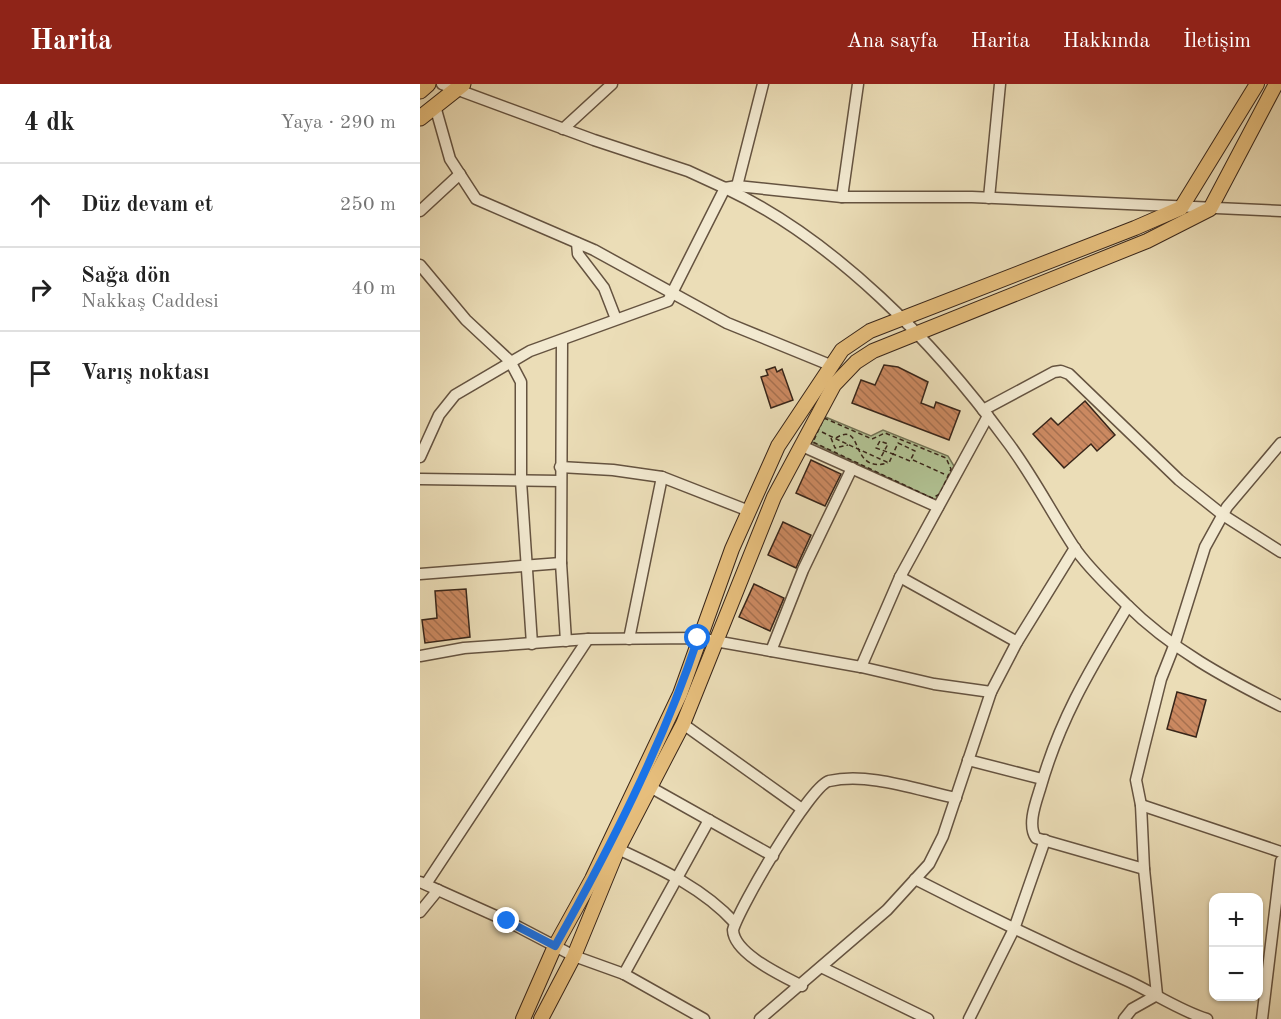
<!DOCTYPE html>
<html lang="tr">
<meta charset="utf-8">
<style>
body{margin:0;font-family:"Old Standard TT",serif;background:#f2f2f2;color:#222}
.controls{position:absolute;right:18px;bottom:18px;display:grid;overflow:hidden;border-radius:12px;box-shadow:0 2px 4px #0004}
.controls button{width:54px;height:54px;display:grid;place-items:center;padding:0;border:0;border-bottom:2px solid #e0e0e0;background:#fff;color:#222;font:30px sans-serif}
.stop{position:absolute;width:18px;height:18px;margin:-14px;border:4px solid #1a73e8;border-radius:50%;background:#fff}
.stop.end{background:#1a73e8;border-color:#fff;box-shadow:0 2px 6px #0008}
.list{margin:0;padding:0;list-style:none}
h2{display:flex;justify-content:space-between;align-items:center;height:78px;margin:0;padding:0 24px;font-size:26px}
h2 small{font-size:20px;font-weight:400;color:#767676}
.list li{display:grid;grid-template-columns:39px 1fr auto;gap:18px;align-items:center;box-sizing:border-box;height:84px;padding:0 24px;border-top:2px solid #e0e0e0}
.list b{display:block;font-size:22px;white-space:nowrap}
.list p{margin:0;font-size:20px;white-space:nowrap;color:#767676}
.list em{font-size:20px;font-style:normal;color:#767676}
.icon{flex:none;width:33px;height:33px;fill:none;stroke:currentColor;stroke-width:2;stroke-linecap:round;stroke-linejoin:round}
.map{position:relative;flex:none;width:861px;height:935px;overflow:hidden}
header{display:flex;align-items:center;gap:36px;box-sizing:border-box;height:84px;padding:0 30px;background:#8f2418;color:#fff}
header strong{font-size:28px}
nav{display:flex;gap:33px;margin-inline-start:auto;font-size:21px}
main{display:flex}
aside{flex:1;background:#fff}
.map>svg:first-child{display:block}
</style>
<header>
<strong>Harita</strong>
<nav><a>Ana sayfa</a><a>Harita</a><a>Hakkında</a><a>İletişim</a></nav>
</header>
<main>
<aside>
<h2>4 dk<small>Yaya · 290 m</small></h2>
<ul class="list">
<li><svg class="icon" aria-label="ahead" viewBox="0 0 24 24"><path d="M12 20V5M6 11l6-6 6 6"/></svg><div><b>Düz devam et</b></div><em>250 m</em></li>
<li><svg class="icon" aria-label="right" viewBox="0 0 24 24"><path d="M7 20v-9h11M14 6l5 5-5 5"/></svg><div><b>Sağa dön</b><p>Nakkaş Caddesi</p></div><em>40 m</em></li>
<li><svg class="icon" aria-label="arrive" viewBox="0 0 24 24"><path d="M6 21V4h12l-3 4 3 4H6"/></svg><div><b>Varış noktası</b></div></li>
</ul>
</aside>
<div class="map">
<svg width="861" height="935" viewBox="0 0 861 935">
<defs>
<pattern id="building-back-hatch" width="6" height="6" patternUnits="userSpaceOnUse" patternTransform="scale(1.5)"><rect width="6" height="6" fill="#cb8961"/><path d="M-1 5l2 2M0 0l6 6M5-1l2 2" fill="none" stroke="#a6704f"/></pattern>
</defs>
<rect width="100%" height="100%" fill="#ebddb7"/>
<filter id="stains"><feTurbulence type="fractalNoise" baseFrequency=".00333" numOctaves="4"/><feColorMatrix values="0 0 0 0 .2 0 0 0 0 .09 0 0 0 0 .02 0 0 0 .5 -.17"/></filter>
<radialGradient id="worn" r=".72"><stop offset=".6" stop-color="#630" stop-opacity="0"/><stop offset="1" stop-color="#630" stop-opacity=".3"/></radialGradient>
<polygon fill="#b1c293" stroke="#747456" stroke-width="1.5" points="403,332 451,352 463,346 528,372 534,382 517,417 391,358"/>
<g fill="url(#building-back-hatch)" stroke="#382519" stroke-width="1.5">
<polygon points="464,281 478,283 508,298 501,319 514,324 516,318 540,327 529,356 432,319 441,296 455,301"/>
<polygon points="355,283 357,288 362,285 373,316 351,324 341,293 348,291 346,286"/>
<polygon points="665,317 695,351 677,367 671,360 644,384 613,350 631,334 638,341"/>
<polygon points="391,376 421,390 405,422 376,409"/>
<polygon points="363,438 391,451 376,484 348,471"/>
<polygon points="334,500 364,514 350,547 319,533"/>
<polygon points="46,505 50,553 5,559 2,536 17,534 15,507"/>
<polygon points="757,608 786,616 776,653 747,645"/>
</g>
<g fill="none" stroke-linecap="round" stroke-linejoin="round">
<defs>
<g id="minor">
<polyline points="22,0 174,56 268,87 305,104 317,102 422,113 552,113 861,127"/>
<polyline points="15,22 30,75 56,115 174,166 307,239 410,281"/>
<polyline points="143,45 192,0"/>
<polyline points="317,102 343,0"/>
<polyline points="422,113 438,0"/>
<polyline points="569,114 580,0"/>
<polyline points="0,127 40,90"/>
<polyline points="157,159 158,170 184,204 196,235"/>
<polyline points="0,181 46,236 90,277 101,298 101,397 112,560"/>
<polyline points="142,257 141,479 146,557"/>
<polyline points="563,326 634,288 641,287 649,290 759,396 803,431 861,468"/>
<polyline points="382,362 518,423"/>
<path d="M0 373 19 331 35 311 110 267 248 217 305 104C415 156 515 259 586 356 612 390 631 428 654 463 668 484 689 503 706 520 751 565 805 594 861 622"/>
<polyline points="140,383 193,386 242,393 329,427"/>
<polyline points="0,395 140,397"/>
<polyline points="0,490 141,479"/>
<polyline points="480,493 597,558"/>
<path d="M708 522C671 584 640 634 620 705 616 718 607 741 616 754L724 785"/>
<polyline points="209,555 242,393"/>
<polyline points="351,567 383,486 432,384"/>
<polyline points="0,572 44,564 168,555 278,554 441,583 514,600 571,608"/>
<polyline points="441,583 480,493 568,332"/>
<polyline points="263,640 382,725"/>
<polyline points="548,676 622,695"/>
<polyline points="230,703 353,772"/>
<polyline points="721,721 861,768"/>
<path d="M198 765C241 785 283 804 315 839"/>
<path d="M495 795C565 831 636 865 708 897 734 909 760 927 787 935"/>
<polyline points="0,798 87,837 154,872 204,890 284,935"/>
<polyline points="6,800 168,555"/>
<polyline points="0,828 18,806"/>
<polyline points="403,884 508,935"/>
<polyline points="204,890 289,736"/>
<path d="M382 902C363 892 314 870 313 846 319 824 390 702 409 697 449 688 497 706 536 714"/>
<polyline points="340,935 467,826 509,780 523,752 571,608 597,558 655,464"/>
<polyline points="549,935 594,845 625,756"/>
<polyline points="704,935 712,925 737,911 724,785 721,721 716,696 724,663 741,595 754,562 785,463 807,423 861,359"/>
<polyline points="842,935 861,777"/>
</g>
<g id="major">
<polyline points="103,935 135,862 172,795 260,610 312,465 358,362 422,266 450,247 715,144 761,124 837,0"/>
<polyline points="121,935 154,872 198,765 263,640 354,413 414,301 436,278 453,267 727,157 790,125 856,0"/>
</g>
<g id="highway">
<polyline points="0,7 8,0"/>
<polyline points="0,34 43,0"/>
</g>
</defs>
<use href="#minor" stroke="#655340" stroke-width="13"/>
<use href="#major" stroke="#382519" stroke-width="16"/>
<use href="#highway" stroke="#382519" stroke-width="17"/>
<g stroke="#382519" stroke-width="1.5" stroke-dasharray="4.5 3" stroke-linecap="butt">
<polygon points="404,334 452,355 465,349 526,374 531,385 520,410 512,414 393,358"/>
<path d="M402 348C424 359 447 369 469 379L473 370 456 364 460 357 468 360 460 375"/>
<polyline points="411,354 415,364 428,361"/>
<path d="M416 354C445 336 428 390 468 379"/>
<polygon points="478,359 495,367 490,377 473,370"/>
<polyline points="493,376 524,390"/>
</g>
<use href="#minor" stroke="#f2e9d0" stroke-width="10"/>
<use href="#major" stroke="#e6be7c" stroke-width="14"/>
<use href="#highway" stroke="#e6be7c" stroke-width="15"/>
</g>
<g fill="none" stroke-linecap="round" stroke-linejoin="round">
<path stroke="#1a73e8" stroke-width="8" d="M87 837 135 862C190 764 243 660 278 554"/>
</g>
<rect width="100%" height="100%" filter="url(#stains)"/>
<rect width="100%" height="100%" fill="url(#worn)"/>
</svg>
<div class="controls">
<button>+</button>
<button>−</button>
</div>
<div class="stop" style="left:278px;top:554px"></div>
<div class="stop end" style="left:87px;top:837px"></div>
</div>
</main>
